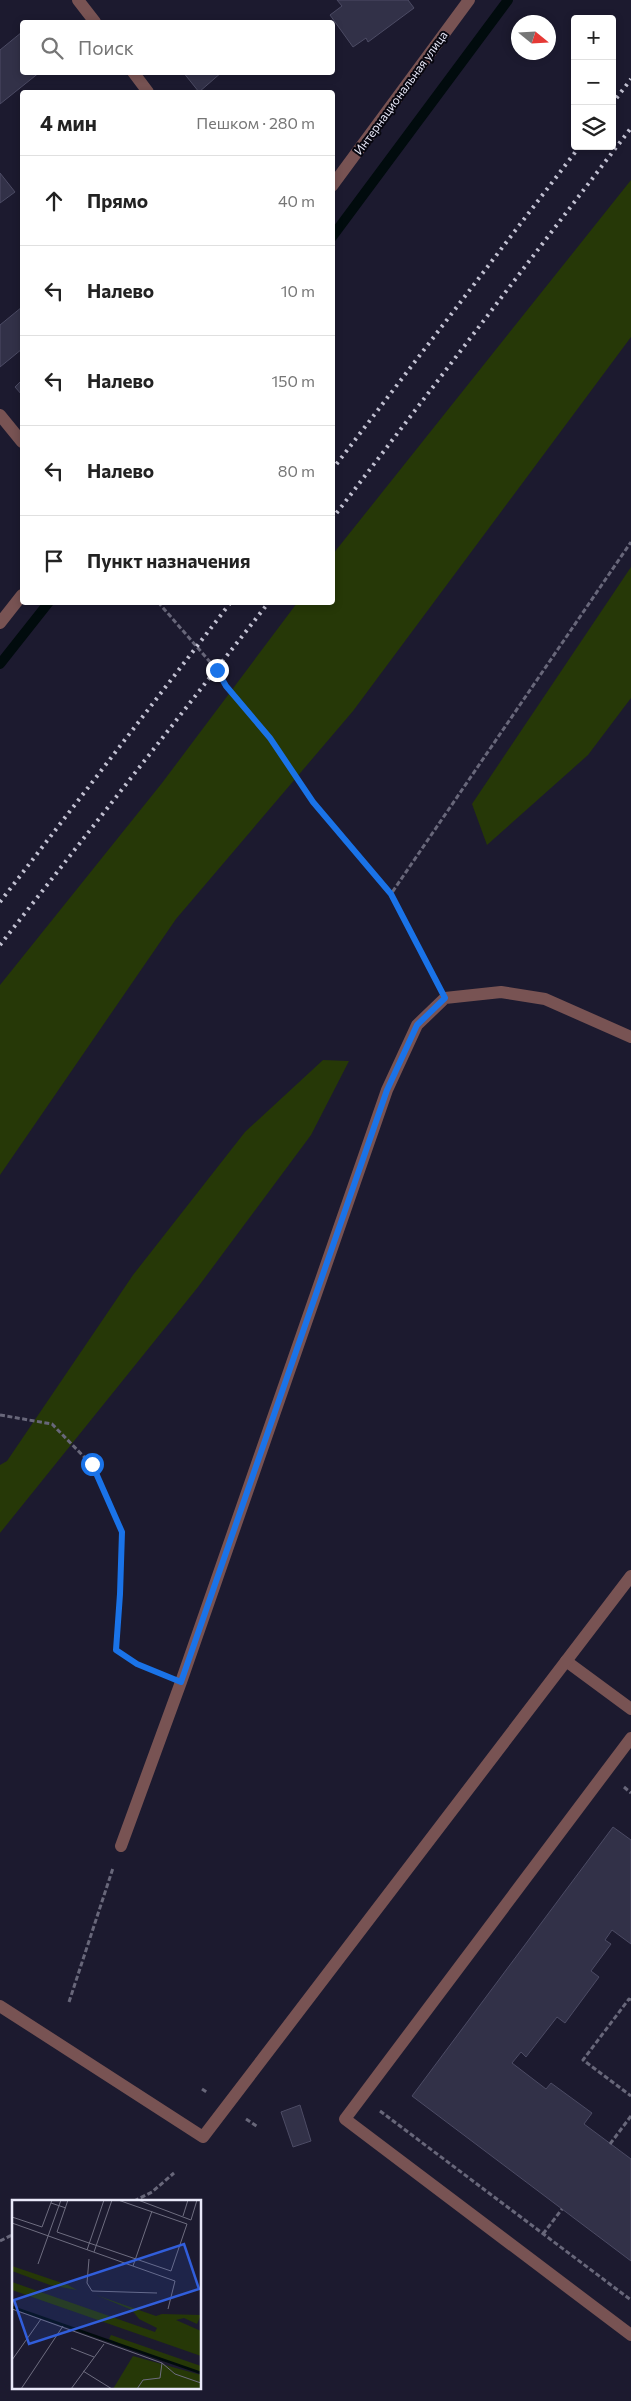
<!DOCTYPE html>
<html lang="ru">
<meta charset="utf-8">
<style>
body{margin:0;font-family:Commissioner,sans-serif;background:#f6f6f6;color:#222}
.controls{position:absolute;right:15px;top:15px;display:grid;overflow:hidden;border-radius:5px;box-shadow:0 2px 8px #0003}
.controls button{width:45px;height:45px;display:grid;place-items:center;padding:0;border:0;border-bottom:1px solid #e0e0e0;background:#fff;color:#222;font:25px sans-serif}
.compass{position:absolute;left:511px;top:15px;width:45px;height:45px;border-radius:50%;background:#fff;box-shadow:0 2px 8px #0003;rotate:108deg}
.stop{position:absolute;width:15px;height:15px;margin:-11px;border:4px solid #1a73e8;border-radius:50%;background:#fff}
.stop.end{background:#1a73e8;border-color:#fff;box-shadow:0 1px 5px #0008}
.list{margin:0;padding:0;list-style:none}
h2{display:flex;justify-content:space-between;align-items:center;height:65px;margin:0;padding:0 20px;font-size:21px}
h2 small{font-size:16px;font-weight:400;color:#767676}
.list li{display:grid;grid-template-columns:32px 1fr auto;gap:15px;align-items:center;box-sizing:border-box;height:90px;padding:0 20px;border-top:1px solid #e0e0e0}
.list b{display:block;font-size:19px;white-space:nowrap}
.list em{font-size:16px;font-style:normal;color:#767676}
.icon{flex:none;width:28px;height:28px;fill:none;stroke:currentColor;stroke-width:2;stroke-linecap:round;stroke-linejoin:round}
.map{position:relative;flex:none;width:631px;height:2401px;overflow:hidden}
.search{position:absolute;background:#fff;box-shadow:0 2px 8px #0003;left:20px;top:20px;width:315px;height:55px;display:flex;align-items:center;gap:12px;box-sizing:border-box;padding:0 18px;border-radius:5px;color:#767676;font-size:19px}
.panel{position:absolute;background:#fff;box-shadow:0 2px 8px #0003;left:20px;top:90px;width:315px;height:515px;border-radius:5px}
.map>svg:first-child{display:block}
</style>
<div class="map">
<svg width="631" height="2401" viewBox="0 0 631 2401">
<rect width="100%" height="100%" fill="#1c1a2f"/>
<g fill="#263807">
<polygon points="631,180 631,337 353,711 176,919 0,1175 0,985 162,783 297,603 332,602 333,554"/>
<polygon points="631,567 631,698 588,755 487,845 472,804"/>
<polygon points="323,1060 349,1061 311,1135 198,1287 0,1533 0,1465 7,1461 133,1275 245,1132"/>
</g>
<g fill="none" stroke-linecap="round" stroke-linejoin="round">
<g stroke="#010b0d" stroke-width="10">
<polyline points="332,237 508,0"/>
<polyline points="0,664 49,602"/>
</g>
</g>
<g fill="#323148" stroke="#4c4b64">
<polygon points="337,0 408,0 414,8 368,42 366,38 353,47 330,15 342,6"/>
<polygon points="22,32 22,72 40,72 0,104 0,50"/>
<polygon points="183,72 222,72 199,92"/>
<polygon points="0,173 15,192 0,203"/>
<polygon points="22,307 22,349 0,367 0,325"/>
<polygon points="22,380 22,395 15,387"/>
<polygon points="613,1827 631,1840 631,1944 612,1930 605,1940 611,1944 591,1971 599,1977 565,2023 557,2017 526,2057 521,2052 512,2063 546,2089 551,2083 592,2113 584,2124 631,2159 631,2261 412,2096"/>
<polygon points="300,2105 311,2141 293,2147 281,2112"/>
</g>
<g fill="none" stroke-linecap="round" stroke-linejoin="round">
<g stroke="#68677a" stroke-width="3" stroke-dasharray="5 2.5" stroke-linecap="butt">
<polyline points="158,602 217,670 226,685 270,738 313,802 391,894"/>
<polyline points="435,978 391,894 631,542"/>
<polyline points="0,1415 52,1424 91,1464 122,1532 120,1594 116,1650 137,1664 159,1673"/>
<polyline points="624,1787 631,1793"/>
<polyline points="631,2000 629,1999 583,2060 631,2096"/>
<polyline points="69,2002 113,1868"/>
<polyline points="202,2089 208,2093"/>
<polyline points="380,2111 631,2300"/>
<polyline points="246,2119 258,2127"/>
<polyline points="610,2144 631,2116"/>
<polyline points="134,2201 152,2192 174,2173"/>
<polyline points="543,2234 562,2209"/>
<polyline points="0,2241 14,2234"/>
</g>
<g stroke="#785353" stroke-width="12">
<polyline points="78,0 95,22"/>
<polyline points="133,72 148,92"/>
<polyline points="332,186 469,0"/>
<polyline points="0,415 22,442"/>
<polyline points="0,623 22,595"/>
<polyline points="566,1661 631,1709"/>
<polyline points="631,1738 345,2119 631,2335"/>
<polyline points="121,1846 181,1682 387,1090 417,1025 445,998 501,992 545,999 631,1037"/>
<polyline points="0,2006 203,2137 631,1576"/>
</g>
<g stroke="#c2c1d2" stroke-width="4" stroke-dasharray="2.5 5" stroke-linecap="butt">
<polyline points="612,104 631,79"/>
<polyline points="332,470 580,146"/>
<polyline points="332,519 631,128"/>
<polyline points="0,902 231,602"/>
<polyline points="0,945 269,602"/>
</g>
</g>
<g fill="none" stroke-linecap="round" stroke-linejoin="round">
<polyline stroke="#1a73e8" stroke-width="6" points="92,1464 122,1532 120,1594 116,1650 137,1664 181,1682 387,1090 417,1025 445,998 391,894 313,802 270,738 226,686 217,670"/>
</g>
<g text-anchor="middle" stroke-width="4" stroke-linejoin="round" paint-order="stroke">
<g font-size="12" fill="#e9e9f9" stroke="#07060f">
<text transform="translate(401 93) rotate(-54)" y="4">Интернациональная улица</text>
</g>
</g>
<g transform="translate(12 2200)">
<rect width="189" height="189" fill="#1c1a2f"/>
<path d="M0 66 56 85 65 90 38 85 0 71ZM0 82 143 132 145 128 127 119 120 110 84 95 144 116 150 114 189 115 185 124 172 118 164 120 189 131V156L0 90ZM99 135 189 166V174L115 147 97 139ZM121 156 189 175V189H101Z" fill="#263807"/>
<path fill="none" stroke="#010b0d" stroke-width="2.5" d="M0 107 189 173"/>
<path fill="none" stroke="#6e6d80" stroke-width="1" d="M56 0 45 32 159 71 175 24 106 0M126 0 179 20 185 0M39 3 54 8M171 16 176 0M0 17 30 27 40 0M0 23 163 81 156 109M75 50 92 0M82 52 100 0M77 59 75 83 80 91 145 93M26 64 49 0M121 66 140 11M0 109 150 163 163 174 189 183M59 148 82 157M0 160 29 119M71 171 100 189M9 189 51 126M59 189 92 144M125 189 131 180 148 178 150 163"/>
<path fill="#315edb" fill-opacity="0.15" stroke="#315edb" stroke-width="2.5" d="M172 44 187 89 17 144 2 100Z"/>
<rect width="189" height="189" fill="none" stroke="#e9e9f9" stroke-width="2.5"/>
</g>
</svg>
<div class="controls">
<button>+</button>
<button>−</button>
<button><svg class="icon" aria-label="layers" viewBox="0 0 24 24"><path d="M12 4l9 5-9 5-9-5zM3 14l9 5 9-5"/></svg></button>
</div>
<svg class="compass" viewBox="-18 -18 36 36"><path d="M0-13l5 13h-10z" fill="#e53935"/><path d="M0 13l5-13h-10z" fill="#767676"/></svg>
<div class="stop" style="left:92px;top:1464px"></div>
<div class="stop end" style="left:217px;top:670px"></div>
<div class="search"><svg class="icon" aria-label="search" viewBox="0 0 24 24"><circle cx="10" cy="10" r="6"/><path d="M15 15l6 6"/></svg>Поиск</div>
<section class="panel">
<h2>4 мин<small>Пешком · 280 m</small></h2>
<ul class="list">
<li><svg class="icon" aria-label="ahead" viewBox="0 0 24 24"><path d="M12 20V5M6 11l6-6 6 6"/></svg><div><b>Прямо</b></div><em>40 m</em></li>
<li><svg class="icon" aria-label="left" viewBox="0 0 24 24"><path d="M17 20v-9H6M10 6l-5 5 5 5"/></svg><div><b>Налево</b></div><em>10 m</em></li>
<li><svg class="icon" aria-label="left" viewBox="0 0 24 24"><path d="M17 20v-9H6M10 6l-5 5 5 5"/></svg><div><b>Налево</b></div><em>150 m</em></li>
<li><svg class="icon" aria-label="left" viewBox="0 0 24 24"><path d="M17 20v-9H6M10 6l-5 5 5 5"/></svg><div><b>Налево</b></div><em>80 m</em></li>
<li><svg class="icon" aria-label="arrive" viewBox="0 0 24 24"><path d="M6 21V4h12l-3 4 3 4H6"/></svg><div><b>Пункт назначения</b></div></li>
</ul>
</section>
</div>
